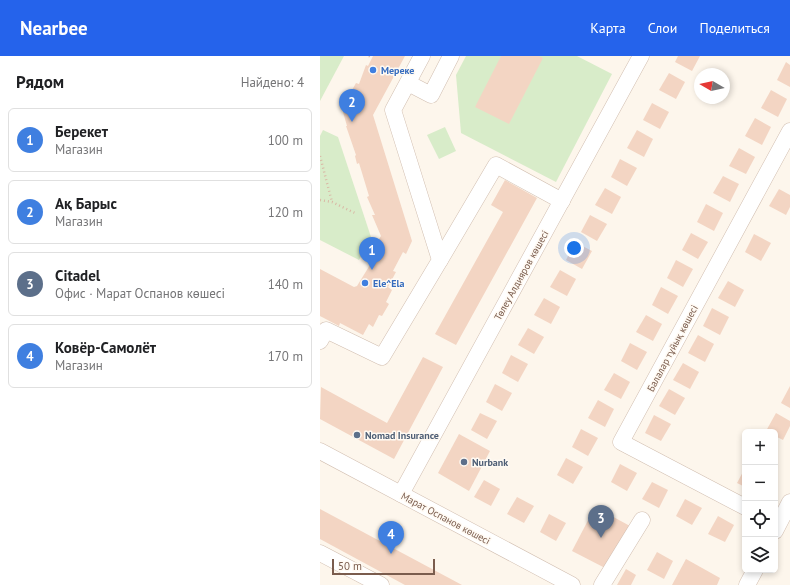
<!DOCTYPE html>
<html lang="ru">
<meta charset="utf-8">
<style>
body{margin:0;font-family:"PT Sans",sans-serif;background:#f6f6f6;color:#202124}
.controls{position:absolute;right:12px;bottom:12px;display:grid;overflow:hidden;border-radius:6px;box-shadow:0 2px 6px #0003}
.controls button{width:36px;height:36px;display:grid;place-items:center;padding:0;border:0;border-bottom:1px solid #e0e0e0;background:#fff;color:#202124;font:20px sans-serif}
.compass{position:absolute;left:374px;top:12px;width:36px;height:36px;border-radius:50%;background:#fff;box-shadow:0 2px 6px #0003;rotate:279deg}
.scale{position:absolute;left:12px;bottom:10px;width:103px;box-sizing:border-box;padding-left:4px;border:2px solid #7a5c4d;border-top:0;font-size:11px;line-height:14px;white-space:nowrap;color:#7a5c4d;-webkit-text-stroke:3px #fffaf3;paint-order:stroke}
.you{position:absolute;left:254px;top:192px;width:14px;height:14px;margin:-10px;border:3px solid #fff;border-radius:50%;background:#1a73e8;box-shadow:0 0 0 6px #1a73e833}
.badge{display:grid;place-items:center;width:26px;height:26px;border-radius:50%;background:#2563eb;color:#fff;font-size:13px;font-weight:700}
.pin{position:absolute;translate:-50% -33px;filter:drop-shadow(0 1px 2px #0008)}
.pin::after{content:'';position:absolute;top:21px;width:14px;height:12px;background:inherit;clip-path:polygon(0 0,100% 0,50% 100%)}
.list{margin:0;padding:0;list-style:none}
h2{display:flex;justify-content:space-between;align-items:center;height:52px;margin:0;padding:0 16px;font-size:17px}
h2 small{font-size:13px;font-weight:400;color:#757577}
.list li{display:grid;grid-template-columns:26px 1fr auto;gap:12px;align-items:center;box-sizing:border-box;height:64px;margin:0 8px 8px;padding:0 8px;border:1px solid #e0e0e0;border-radius:6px}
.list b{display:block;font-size:15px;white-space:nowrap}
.list p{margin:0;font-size:13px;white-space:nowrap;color:#757577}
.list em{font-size:13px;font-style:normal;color:#757577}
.icon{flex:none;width:22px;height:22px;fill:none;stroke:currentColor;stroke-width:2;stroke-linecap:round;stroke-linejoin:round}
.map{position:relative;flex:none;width:470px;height:529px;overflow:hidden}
header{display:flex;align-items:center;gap:24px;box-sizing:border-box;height:56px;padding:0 20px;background:#2563eb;color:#fff}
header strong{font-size:19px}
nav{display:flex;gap:22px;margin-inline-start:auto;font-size:14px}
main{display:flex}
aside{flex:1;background:#fff}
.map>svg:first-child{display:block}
</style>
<header>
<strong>Nearbee</strong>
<nav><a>Карта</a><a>Слои</a><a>Поделиться</a></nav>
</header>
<main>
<aside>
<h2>Рядом<small>Найдено: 4</small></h2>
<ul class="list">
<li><span class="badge" style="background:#3f7fe0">1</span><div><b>Берекет</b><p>Магазин</p></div><em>100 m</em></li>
<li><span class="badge" style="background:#3f7fe0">2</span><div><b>Ақ Барыс</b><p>Магазин</p></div><em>120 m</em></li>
<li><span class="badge" style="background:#5c6f8a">3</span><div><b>Citadel</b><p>Офис · Марат Оспанов көшесі</p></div><em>140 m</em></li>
<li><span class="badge" style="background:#3f7fe0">4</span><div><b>Ковёр-Самолёт</b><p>Магазин</p></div><em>170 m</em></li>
</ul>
</aside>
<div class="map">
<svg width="470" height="529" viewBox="0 0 470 529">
<rect width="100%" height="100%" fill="#fdf6ec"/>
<g fill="#d8ecc9">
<polygon points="0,0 24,0 0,45"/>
<polygon points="146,0 257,0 292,18 236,126 141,77 136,19"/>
<polygon points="125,71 136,95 119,103 107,79"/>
<polygon points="3,74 18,81 51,181 39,204 0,184 0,80"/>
</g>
<g fill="#f3d5c3">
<polygon points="53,0 85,0 53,59 92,185 86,198 83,196 73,215 76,216 68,231 72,234 66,246 69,248 62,260 59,259 53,271 49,268 43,279 20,267 19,270 0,260 0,213 34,231 37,230 53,204 49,202 51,199 49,198 61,180 52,159 55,159 47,141 49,140 39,107 37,108 35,100 36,99 26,70 27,70 23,56 30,44 27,43 36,27 39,28 46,9 48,10"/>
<polygon points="181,0 219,0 223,2 189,68 155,51"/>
<polygon points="358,0 380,0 372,15 355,6"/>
<polygon points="466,6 470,9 470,31 457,24"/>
<polygon points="349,17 365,26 356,43 339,34"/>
<polygon points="451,34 467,43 458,61 441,52"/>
<polygon points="332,47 349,56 340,73 323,64"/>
<polygon points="435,62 451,71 442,89 425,80"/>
<polygon points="317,74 333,83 324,101 307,92"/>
<polygon points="419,92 435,101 426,118 409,110"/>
<polygon points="300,103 317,112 307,130 291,121"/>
<polygon points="403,120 419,128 410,146 393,137"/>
<polygon points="185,124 217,142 136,289 115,278 183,156 171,149"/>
<polygon points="285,132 301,141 292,158 275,149"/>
<polygon points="459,133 470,139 470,151 466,159 449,150"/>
<polygon points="386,148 403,157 394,175 377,166"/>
<polygon points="270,159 287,168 277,185 261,176"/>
<polygon points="371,177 388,186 378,203 362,194"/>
<polygon points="434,178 451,187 441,205 425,196"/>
<polygon points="255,186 272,195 262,213 246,204"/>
<polygon points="356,204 373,213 363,231 347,222"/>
<polygon points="240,214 256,223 247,240 230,231"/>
<polygon points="408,225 424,234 415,251 398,242"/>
<polygon points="341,231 358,240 348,258 332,249"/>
<polygon points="224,242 240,251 231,268 214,259"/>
<polygon points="392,252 409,261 400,279 383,270"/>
<polygon points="326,259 342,268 333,285 316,276"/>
<polygon points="208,272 224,281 214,298 198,289"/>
<polygon points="378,279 394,288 385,306 368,297"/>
<polygon points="310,287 327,296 317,314 301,305"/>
<polygon points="191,299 208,308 198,326 182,317"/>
<polygon points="103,301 123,311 74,403 0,363 1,331 67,367"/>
<polygon points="363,307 379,316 370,333 353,324"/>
<polygon points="294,317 310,326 301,343 284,334"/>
<polygon points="175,328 192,337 182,355 166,346"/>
<polygon points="470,330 470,352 461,347"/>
<polygon points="349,333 365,342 355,359 339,350"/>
<polygon points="278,344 294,353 285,371 268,362"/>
<polygon points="160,357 177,365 167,383 151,374"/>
<polygon points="456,357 470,365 470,370 463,384 455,380 455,376 446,375"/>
<polygon points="334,359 351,368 341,385 325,377"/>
<polygon points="261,373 278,382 268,400 252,391"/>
<polygon points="139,378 170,395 149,435 118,417"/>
<polygon points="246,402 263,411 253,428 237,419"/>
<polygon points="300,408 317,417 307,435 291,426"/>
<polygon points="425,412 425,431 417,427"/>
<polygon points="164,424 180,433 171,450 154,441"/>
<polygon points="332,426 348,434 339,452 322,443"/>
<polygon points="197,441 214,450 204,467 187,458"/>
<polygon points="365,443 382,452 372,469 356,460"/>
<polygon points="275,451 310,470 287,513 252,495"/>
<polygon points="0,453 142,529 85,529 0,483"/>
<polygon points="229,458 246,467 236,485 220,476"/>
<polygon points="398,460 414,469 405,486 388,478"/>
<polygon points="337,496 353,505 344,523 327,514"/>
<polygon points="366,503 400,522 397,529 352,529"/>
<polygon points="306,513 316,519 311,529 297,529"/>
</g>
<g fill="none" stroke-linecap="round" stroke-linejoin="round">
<defs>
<g id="minor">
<polyline points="88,27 111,39 131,0"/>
<polyline points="120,204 176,109 242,145"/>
<polyline points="0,285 6,274 62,301 120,204 73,54 102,0"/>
<polyline points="0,395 252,529"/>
<polyline points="81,438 321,0"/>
<polyline points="425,451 301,386 470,75"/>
<polyline points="455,475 470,446"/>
<polyline points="0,497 61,529"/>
<polyline points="282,529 322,464"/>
<polyline points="427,529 435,514"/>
</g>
</defs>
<use href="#minor" stroke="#d1beb0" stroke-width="17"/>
<g stroke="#d9b8a5" stroke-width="2.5" stroke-dasharray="1 3" stroke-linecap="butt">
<polyline points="49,0 52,2"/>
<polyline points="0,100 12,146"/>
<polyline points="0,144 12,146 37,158"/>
</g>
<use href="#minor" stroke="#fff" stroke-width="16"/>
</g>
<g fill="#3f7fe0" stroke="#fffaf3" stroke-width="1.5">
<circle cx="53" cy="14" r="4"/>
<circle cx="45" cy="227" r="4"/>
</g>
<g fill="#5c6f8a" stroke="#fffaf3" stroke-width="1.5">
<circle cx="37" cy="379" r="4"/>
<circle cx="144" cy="406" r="4"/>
</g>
<g text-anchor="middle" stroke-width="3" stroke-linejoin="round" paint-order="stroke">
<g font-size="10" font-weight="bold" fill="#366cbe" stroke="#fffaf3" text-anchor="start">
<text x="61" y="18">Мереке</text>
<text x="53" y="231">Ele^Ela</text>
</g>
<g font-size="10" fill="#7a5c4d" stroke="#fffaf3">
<text transform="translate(201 219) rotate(-61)" y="4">Төлеу Алдияров көшесі</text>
<text transform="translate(352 292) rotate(-62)" y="4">Балалар тұйық көшесі</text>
<text transform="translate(126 462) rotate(28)" y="4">Марат Оспанов көшесі</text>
</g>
<g font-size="10" font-weight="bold" fill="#4e5e75" stroke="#fffaf3" text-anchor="start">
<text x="45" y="383">Nomad Insurance</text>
<text x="152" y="410">Nurbank</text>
</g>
</g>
</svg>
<div class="controls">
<button>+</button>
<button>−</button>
<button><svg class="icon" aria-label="locate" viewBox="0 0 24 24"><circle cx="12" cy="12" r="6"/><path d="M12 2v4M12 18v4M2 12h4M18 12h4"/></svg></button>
<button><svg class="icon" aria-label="layers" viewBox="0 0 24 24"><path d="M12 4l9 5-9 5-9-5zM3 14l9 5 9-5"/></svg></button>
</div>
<svg class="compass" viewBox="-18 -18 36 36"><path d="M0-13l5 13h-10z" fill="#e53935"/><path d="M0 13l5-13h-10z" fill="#757577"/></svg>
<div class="scale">50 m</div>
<div class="you"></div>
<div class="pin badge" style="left:52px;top:214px;background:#3f7fe0">1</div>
<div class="pin badge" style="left:32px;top:66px;background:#3f7fe0">2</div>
<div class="pin badge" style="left:281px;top:482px;background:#5c6f8a">3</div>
<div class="pin badge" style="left:71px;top:498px;background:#3f7fe0">4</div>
</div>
</main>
